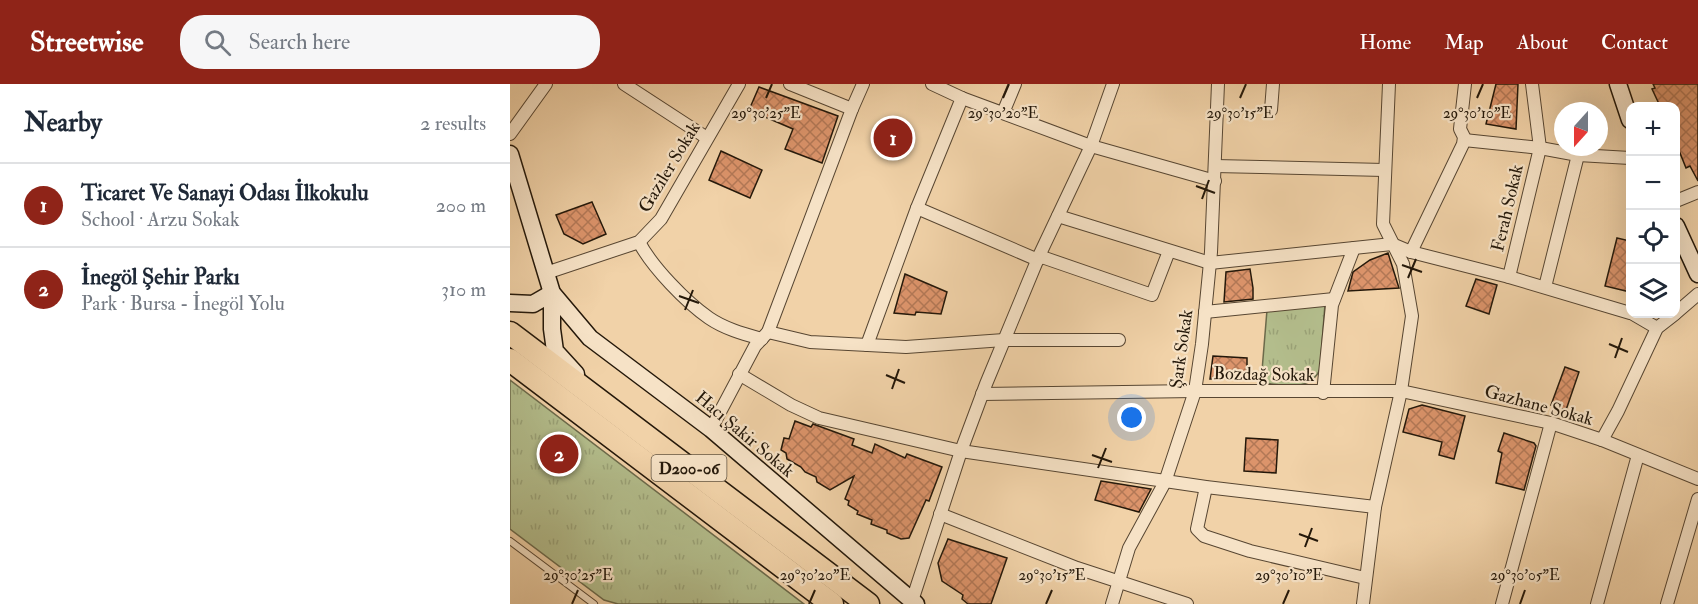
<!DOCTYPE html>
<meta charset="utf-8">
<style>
body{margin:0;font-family:"IM FELL Double Pica",serif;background:#f6f6f7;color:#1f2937}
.controls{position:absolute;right:18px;top:18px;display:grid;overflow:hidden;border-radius:12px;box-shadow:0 6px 24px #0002}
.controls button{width:54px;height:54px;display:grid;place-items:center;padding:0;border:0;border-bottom:2px solid #e0e1e3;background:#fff;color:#1f2937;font:30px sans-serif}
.compass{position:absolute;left:1044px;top:18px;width:54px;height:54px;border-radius:50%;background:#fff;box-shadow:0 6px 24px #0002;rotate:201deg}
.you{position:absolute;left:622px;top:334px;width:21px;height:21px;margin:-15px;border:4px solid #fff;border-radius:50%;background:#1a73e8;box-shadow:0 0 0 9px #1a73e833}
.badge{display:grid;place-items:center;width:39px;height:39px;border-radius:50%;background:#8f2418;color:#fff;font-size:20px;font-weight:700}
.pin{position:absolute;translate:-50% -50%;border:3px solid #fff;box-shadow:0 2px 6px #0006}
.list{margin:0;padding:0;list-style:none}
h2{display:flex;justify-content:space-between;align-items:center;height:78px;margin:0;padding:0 24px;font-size:26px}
h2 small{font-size:20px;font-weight:400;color:#747a83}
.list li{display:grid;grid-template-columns:39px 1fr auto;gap:18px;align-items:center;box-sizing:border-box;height:84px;padding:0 24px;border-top:2px solid #e0e1e3}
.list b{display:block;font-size:22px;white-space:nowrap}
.list p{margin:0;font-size:20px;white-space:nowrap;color:#747a83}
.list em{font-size:20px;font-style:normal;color:#747a83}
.icon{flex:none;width:33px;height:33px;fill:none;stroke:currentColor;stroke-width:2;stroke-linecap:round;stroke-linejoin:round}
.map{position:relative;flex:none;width:1188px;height:520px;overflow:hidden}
header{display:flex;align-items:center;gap:36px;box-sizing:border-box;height:84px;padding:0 30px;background:#8f2418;color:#fff}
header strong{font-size:28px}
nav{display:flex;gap:33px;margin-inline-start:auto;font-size:21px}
.search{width:420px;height:54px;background:#f6f6f7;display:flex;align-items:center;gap:15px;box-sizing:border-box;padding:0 21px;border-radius:24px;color:#747a83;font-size:22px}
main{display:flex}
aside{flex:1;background:#fff}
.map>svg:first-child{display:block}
</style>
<header>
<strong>Streetwise</strong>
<div class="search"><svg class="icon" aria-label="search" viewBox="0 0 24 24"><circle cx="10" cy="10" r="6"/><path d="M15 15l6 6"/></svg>Search here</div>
<nav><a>Home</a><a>Map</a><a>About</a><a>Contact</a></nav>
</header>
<main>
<aside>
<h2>Nearby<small>2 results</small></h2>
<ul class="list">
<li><span class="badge">1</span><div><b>Ticaret Ve Sanayi Odası İlkokulu</b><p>School · Arzu Sokak</p></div><em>200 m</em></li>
<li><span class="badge">2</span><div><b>İnegöl Şehir Parkı</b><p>Park · Bursa - İnegöl Yolu</p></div><em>310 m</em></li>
</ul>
</aside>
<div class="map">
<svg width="1188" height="520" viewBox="0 0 1188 520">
<defs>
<pattern id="park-tufts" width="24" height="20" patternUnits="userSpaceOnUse" patternTransform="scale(1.5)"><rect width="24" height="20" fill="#b3bd8c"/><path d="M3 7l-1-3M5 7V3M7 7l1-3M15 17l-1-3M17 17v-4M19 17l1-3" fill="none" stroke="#9aa277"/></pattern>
<pattern id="building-cross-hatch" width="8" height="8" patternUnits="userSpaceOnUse" patternTransform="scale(1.5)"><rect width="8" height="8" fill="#dc946b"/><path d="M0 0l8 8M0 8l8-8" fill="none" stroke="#b27856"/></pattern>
</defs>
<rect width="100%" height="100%" fill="#f1d2a8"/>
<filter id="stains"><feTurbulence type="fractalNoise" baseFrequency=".00333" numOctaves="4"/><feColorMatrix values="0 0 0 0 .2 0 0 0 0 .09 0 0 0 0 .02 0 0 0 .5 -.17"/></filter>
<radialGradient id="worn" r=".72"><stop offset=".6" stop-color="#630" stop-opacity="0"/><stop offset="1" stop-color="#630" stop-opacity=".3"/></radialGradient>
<g fill="url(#park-tufts)" stroke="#6c6a4b" stroke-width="1.5">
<path d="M815 220 810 285C801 309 772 300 751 299L757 226Z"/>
<polygon points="0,296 294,520 108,520 94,516 0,445"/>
</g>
<g fill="url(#building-cross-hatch)" stroke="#24180a" stroke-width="1.5">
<polygon points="986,0 1008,0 1006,45 976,40"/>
<polygon points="1143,0 1188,0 1188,97 1180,82 1176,84 1166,59 1166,22 1150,22 1142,5 1145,4"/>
<polygon points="249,3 328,32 312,79 275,65 283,45 239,26"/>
<polygon points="211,67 252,86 240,114 199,96"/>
<polygon points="82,118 96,150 73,160 54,150 46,131"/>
<polygon points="1107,154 1120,157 1120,208 1095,202"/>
<polygon points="878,169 889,204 838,207 843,188 860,176"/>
<polygon points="740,185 743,204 743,215 714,218 716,188"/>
<polygon points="395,190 437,208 431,230 406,228 405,231 384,229"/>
<polygon points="966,195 987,201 979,230 956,222"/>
<polygon points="703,272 737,274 737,295 700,295"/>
<polygon points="1055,283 1069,288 1056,326 1041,321"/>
<polygon points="912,321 955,332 944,375 929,371 932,358 893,348 899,325"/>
<polygon points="285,337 301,343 303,340 344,355 342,361 362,369 365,360 395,374 397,370 432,383 419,417 416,416 399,454 391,455 377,449 377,446 361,440 362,436 347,430 348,427 338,421 339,417 335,415 344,392 320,406 307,398 306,393 295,388 291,383 277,375 276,369 271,366 274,354 279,355"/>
<polygon points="994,349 1024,359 1026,362 1014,406 986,399 992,369 988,367"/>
<polygon points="736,354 768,356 766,389 734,387"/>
<polygon points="591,397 641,405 629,428 585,416"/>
<polygon points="438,455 497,474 481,520 458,520 452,515 453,511 432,497 428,479"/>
</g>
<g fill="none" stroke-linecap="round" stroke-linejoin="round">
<defs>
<polyline id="lane" points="0,457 84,520"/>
<g id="street">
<polyline points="114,0 197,54"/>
<polyline points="280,0 342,25"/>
<polyline points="422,0 452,14 581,62 705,97"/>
<polyline points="761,26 763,0"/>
<polyline points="493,29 505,0"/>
<polyline points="0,50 36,0"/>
<polyline points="954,56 1030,64 1068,71 1120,74"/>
<polyline points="705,82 874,86"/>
<polyline points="1166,117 1188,108"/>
<polyline points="407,124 528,176"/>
<polyline points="548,132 700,179 882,160 901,168 999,193 1120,229"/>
<path d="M129 158C142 183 176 218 199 234 215 245 234 250 252 255"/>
<polyline points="901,168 953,60 954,53 950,45 955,0"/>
<polyline points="529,172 642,211 659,167"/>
<polyline points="36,189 129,158 151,135 229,0"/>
<polyline points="999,193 1030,64 1022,0"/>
<polyline points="1035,203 1068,71"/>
<polyline points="695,228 824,215"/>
<polyline points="1166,229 1188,210"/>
<polyline points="1123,230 1147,244"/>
<polyline points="258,248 300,258 396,263 494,256 609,256"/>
<polyline points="357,261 407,124 452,14"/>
<polyline points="229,290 281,321 309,334 451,367 696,403 865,423"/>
<polyline points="813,309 822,221 844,164"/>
<polyline points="472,310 685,307 891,307 1041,339 1092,356 1188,395"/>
<polyline points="201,345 245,262 258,248 342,25 353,0"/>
<polyline points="1092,356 1108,327 1147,244 1165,230"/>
<polyline points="696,403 687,445 694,452 740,467 855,494"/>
<polyline points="430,430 567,484 677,520"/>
<polyline points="402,517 451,367 476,300 529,172 581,62 603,0"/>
<polyline points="602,520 619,464 655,398 685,307 692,260 701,168 708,0"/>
<polyline points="853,520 865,423 891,307 902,232 893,180 873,140 879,0"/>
<polyline points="992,520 1041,339"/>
<polyline points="1087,520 1128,371"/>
<polyline points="1157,520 1188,415"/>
</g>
<g id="secondary">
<polyline points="1108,0 1120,36"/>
<polyline points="0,70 42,209 80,254 201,345 406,520"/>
<polyline points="1166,142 1188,190"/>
<polyline points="0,219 23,220 42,209 42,245 45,267 66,290"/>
</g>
<g id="highway">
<polyline points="0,249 358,520"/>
<polyline points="0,276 322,520"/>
</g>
</defs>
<use href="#lane" stroke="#574632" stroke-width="8"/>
<use href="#street" stroke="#574632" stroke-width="14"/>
<use href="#secondary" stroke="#24180a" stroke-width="19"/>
<use href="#highway" stroke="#24180a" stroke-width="25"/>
<use href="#lane" stroke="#f6e2c6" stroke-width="6"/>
<use href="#street" stroke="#f6e2c6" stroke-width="12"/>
<use href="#secondary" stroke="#f6e2c6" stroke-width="16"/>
<use href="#highway" stroke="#f1d2a8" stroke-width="22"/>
</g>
<path fill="none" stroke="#24180a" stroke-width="2" d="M256 14 262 0M493 14 499 0M730 14 736 0M967 14 973 0M686 102 705 109M692 115 699 96M892 181 912 188M898 194 906 175M169 212 189 219M175 226 183 206M1099 260 1118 268M1105 274 1112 254M376 291 395 299M382 305 389 285M582 371 602 378M588 384 596 364M789 450 808 457M795 463 802 444M62 520 68 506M299 520 305 506M536 520 542 506M773 520 779 506M1010 520 1015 506"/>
<g text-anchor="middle" stroke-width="4.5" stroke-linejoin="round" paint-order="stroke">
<rect fill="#f6e2c6" stroke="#635542" stroke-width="1.5" x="141.5" y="371" width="75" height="26" rx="4.5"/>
<g font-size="16" font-weight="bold" fill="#24180a">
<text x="179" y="390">D200-06</text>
</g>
<g font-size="18" fill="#24180a" stroke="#f6e2c6">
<text transform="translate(159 83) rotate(-59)" y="6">Gaziler Sokak</text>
<text transform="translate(997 124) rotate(-77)" y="6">Ferah Sokak</text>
<text transform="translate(671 265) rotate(-82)" y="6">Şark Sokak</text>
<text transform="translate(754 290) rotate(1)" y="6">Bozdağ Sokak</text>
<text transform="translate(1029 321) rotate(15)" y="6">Gazhane Sokak</text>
<text transform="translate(235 350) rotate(40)" y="6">Hacı Şakir Sokak</text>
</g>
</g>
<g font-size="15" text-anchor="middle" fill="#24180a" stroke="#f6e2c6" stroke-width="4.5" stroke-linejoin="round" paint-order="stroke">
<text x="256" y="34">29°30'25"E</text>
<text x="493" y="34">29°30'20"E</text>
<text x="730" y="34">29°30'15"E</text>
<text x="967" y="34">29°30'10"E</text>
<text x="68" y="496">29°30'25"E</text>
<text x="305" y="496">29°30'20"E</text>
<text x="542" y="496">29°30'15"E</text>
<text x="779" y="496">29°30'10"E</text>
<text x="1015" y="496">29°30'05"E</text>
</g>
<rect width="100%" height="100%" filter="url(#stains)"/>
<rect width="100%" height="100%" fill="url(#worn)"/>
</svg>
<div class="controls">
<button>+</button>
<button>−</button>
<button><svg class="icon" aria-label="locate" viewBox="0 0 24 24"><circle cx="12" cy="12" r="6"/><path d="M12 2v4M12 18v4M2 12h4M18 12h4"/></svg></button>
<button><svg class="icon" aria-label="layers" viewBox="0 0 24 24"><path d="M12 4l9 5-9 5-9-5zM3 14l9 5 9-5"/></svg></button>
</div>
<svg class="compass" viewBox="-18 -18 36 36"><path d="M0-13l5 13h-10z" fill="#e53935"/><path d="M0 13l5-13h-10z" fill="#747a83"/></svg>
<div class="you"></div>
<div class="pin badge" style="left:383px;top:54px">1</div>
<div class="pin badge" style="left:49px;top:370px">2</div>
</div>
</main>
